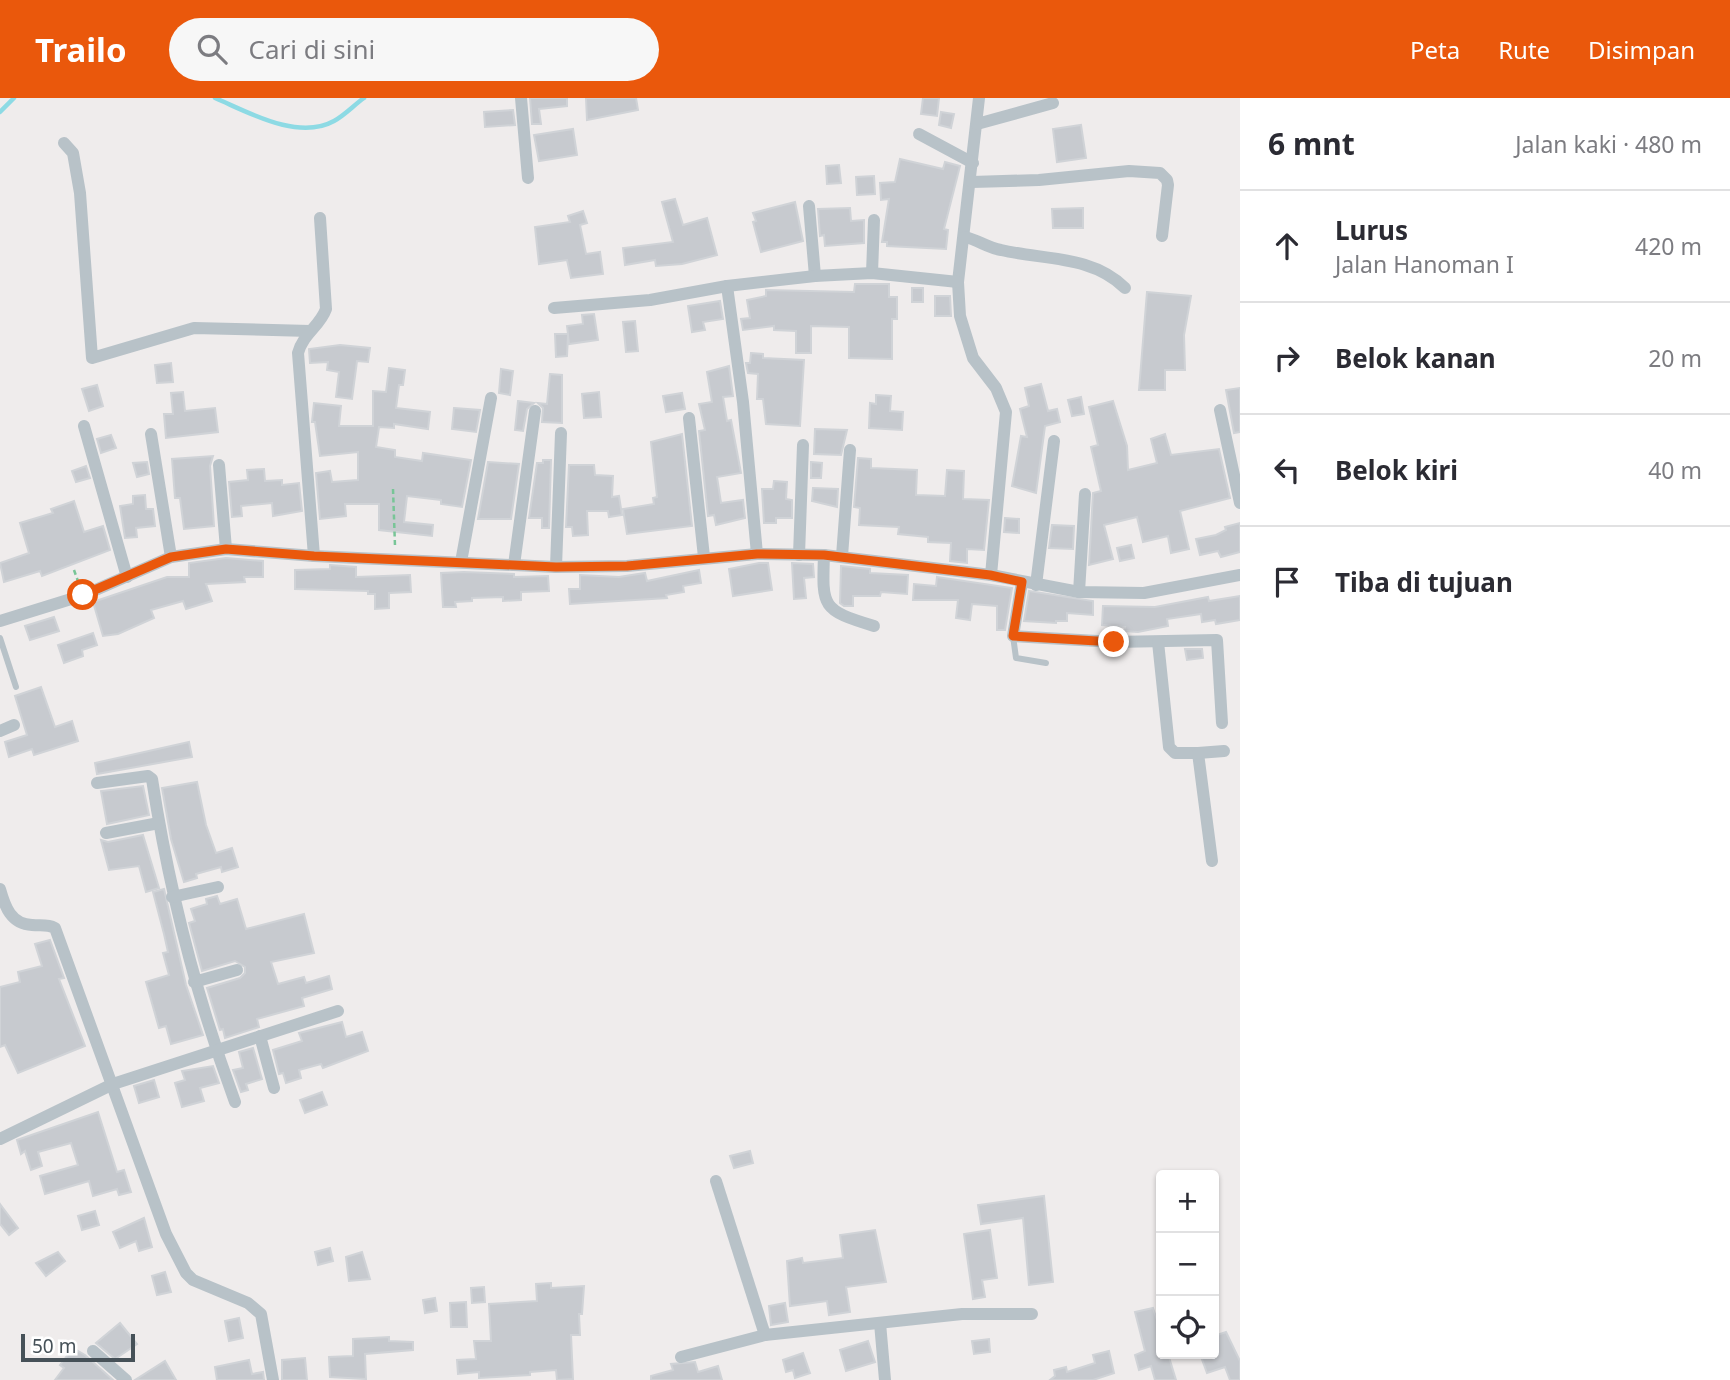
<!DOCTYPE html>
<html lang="id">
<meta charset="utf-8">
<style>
body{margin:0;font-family:"Noto Sans",sans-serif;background:#f7f7f7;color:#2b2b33}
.controls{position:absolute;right:21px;bottom:21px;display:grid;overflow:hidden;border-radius:7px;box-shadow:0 2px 5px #0004}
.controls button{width:63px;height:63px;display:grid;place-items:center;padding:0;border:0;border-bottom:2px solid #e1e1e2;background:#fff;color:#2b2b33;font:35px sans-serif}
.scale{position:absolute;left:21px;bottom:18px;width:114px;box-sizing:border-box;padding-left:7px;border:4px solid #465158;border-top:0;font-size:19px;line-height:24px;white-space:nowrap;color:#465158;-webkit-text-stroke:5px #fff;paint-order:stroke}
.stop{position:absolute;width:21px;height:21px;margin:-16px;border:5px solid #ea580c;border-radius:50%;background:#fff}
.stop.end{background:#ea580c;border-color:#fff;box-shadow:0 2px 7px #0008}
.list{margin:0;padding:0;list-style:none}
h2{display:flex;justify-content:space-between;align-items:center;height:91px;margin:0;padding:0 28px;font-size:30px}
h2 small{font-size:23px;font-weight:400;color:#7c7c81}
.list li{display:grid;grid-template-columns:46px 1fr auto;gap:21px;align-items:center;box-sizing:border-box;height:112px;padding:0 28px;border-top:2px solid #e1e1e2}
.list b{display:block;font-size:26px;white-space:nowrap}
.list p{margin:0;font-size:23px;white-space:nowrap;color:#7c7c81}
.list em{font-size:23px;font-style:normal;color:#7c7c81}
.icon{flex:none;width:38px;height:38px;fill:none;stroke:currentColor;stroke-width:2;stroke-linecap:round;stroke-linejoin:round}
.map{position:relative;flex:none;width:1240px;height:1282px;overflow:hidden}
header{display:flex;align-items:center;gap:42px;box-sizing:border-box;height:98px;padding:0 35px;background:#ea580c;color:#fff}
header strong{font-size:33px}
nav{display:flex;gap:38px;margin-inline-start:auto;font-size:24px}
.search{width:490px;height:63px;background:#f7f7f7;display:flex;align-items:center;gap:18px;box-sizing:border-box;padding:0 24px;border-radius:38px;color:#7c7c81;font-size:26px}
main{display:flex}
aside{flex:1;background:#fff}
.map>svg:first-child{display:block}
</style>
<header>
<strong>Trailo</strong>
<div class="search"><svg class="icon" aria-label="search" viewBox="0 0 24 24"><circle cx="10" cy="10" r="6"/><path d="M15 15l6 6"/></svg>Cari di sini</div>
<nav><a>Peta</a><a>Rute</a><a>Disimpan</a></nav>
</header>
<main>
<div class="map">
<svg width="1240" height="1282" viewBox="0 0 1240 1282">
<rect width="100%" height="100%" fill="#efecec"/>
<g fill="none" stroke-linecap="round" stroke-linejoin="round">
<g stroke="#8ddae4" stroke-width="4.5">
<path d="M215 0C248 14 298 43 334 23 345 17 354 7 364 0"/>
<polyline points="0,14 14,0"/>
</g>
</g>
<g fill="#c7cacf" stroke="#d0d3d7" stroke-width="2">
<polygon points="530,0 567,0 567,8 539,11 541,26 532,26"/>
<polygon points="586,0 636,0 638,12 587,22"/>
<polygon points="923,0 939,0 937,18 921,16"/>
<polygon points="513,12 515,27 485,29 484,14"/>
<polygon points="941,14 954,16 951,30 939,27"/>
<polygon points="1081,27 1086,60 1057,64 1053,31"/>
<polygon points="573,31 577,57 539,63 534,37"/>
<polygon points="900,61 943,71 945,64 960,68 944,131 948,132 946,151 887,148 887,144 882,144 889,101 881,102 880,85 895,84"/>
<polygon points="839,67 841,85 827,86 826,68"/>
<polygon points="874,78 875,96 857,97 856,79"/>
<polygon points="675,101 683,127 707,120 717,157 682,166 656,168 655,162 625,167 623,150 673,144 662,104"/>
<polygon points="795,104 803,143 761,154 753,124 756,123 753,115"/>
<polygon points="850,110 851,123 864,122 864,145 825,148 824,137 820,138 818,111"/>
<polygon points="1083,110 1083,130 1053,130 1052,111"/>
<polygon points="583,113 587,125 580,127 586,156 600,154 603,176 571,180 567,162 539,166 535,129 570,124 568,118"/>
<polygon points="855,186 889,186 889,199 897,199 897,221 892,221 892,261 849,260 849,229 811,228 811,255 796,255 796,233 774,232 774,228 743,232 741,221 750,220 747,202 766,198 766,192 854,194"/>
<rect x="912" y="190" width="11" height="14"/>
<polygon points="1147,194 1191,198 1184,237 1185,272 1165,272 1165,292 1139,292"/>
<polygon points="935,198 950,198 951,218 935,218"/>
<polygon points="720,203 723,221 703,224 705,232 692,234 688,208"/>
<polygon points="594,216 598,242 569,246 568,237 567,258 556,259 555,236 568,236 567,228 583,226 582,217"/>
<polygon points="635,223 638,253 626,254 623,224"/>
<polygon points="340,247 370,250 368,264 357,263 352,301 336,299 339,274 327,272 328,264 310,265 309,251"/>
<polygon points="751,255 763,256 763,260 804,262 800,328 766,326 763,301 757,301 758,276 748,275 746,265 750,265"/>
<polygon points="171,265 173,284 157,285 155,267"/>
<polygon points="729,268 733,298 723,299 727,323 731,322 741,375 717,379 721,405 743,402 745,420 716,427 714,417 708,418 699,333 705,332 699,306 712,304 707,274"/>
<polygon points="389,270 405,272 403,287 399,287 396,310 430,314 428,331 394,326 394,330 379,329 376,349 395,352 395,359 422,363 423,355 471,362 462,409 441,406 441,402 407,398 404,424 433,427 432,438 379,432 379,406 345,406 346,418 320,421 316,375 330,373 332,384 358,382 358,354 320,358 315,324 312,324 314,305 341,308 339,328 373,328 373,293 386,294"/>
<polygon points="501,271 513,273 510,297 499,295"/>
<polygon points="550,276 562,277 562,325 542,324 543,310 538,305 547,306"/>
<polygon points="1041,286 1048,313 1057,311 1060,324 1045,328 1036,395 1012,388 1021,338 1027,339 1020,311 1029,308 1025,290"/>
<polygon points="97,287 103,308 89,313 82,291"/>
<polygon points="1240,290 1240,334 1234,335 1226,292"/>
<polygon points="183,294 185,313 215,310 218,334 166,340 164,316 173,316 171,295"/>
<polygon points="599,294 601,319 584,320 582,296"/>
<polygon points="682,295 685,311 666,314 663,298"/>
<polygon points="876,297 891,298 890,313 903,314 902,332 869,330 870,305 876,306"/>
<polygon points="1081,299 1084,316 1072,318 1068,302"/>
<polygon points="518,303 534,305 527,311 523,333 515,332"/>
<polygon points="1113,303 1127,348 1128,372 1157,365 1151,341 1165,336 1171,357 1219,351 1230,400 1180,413 1189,451 1171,455 1168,438 1143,444 1137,419 1104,427 1113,461 1089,467 1093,395 1101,393 1091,349 1098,347 1089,309"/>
<polygon points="454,310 480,312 476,334 452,331"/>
<polygon points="815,331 847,332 841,357 814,356"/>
<polygon points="682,336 692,428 627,436 623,411 654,406 653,400 657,399 651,344"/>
<polygon points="111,337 116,350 101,355 97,341"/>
<polygon points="213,358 210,368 214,428 184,431 180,400 175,400 172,361"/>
<polygon points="858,360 871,361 871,370 917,372 916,397 945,398 947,372 964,373 963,401 989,402 984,452 967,451 967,465 950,463 951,445 928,444 928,439 898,436 899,429 859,427 860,410 854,409"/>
<polygon points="543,362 551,362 549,430 542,430 542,420 529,420 537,365 543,365"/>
<polygon points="147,364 149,376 137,379 133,365"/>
<polygon points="488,364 519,366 511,421 478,421"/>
<polygon points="811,364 822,365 821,380 811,380"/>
<polygon points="569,367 594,367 595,377 613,378 612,399 619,398 622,417 609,419 608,413 587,413 588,437 573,438 572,429 566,429"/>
<polygon points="86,368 90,380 76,384 72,373"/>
<polygon points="264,371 265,383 282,382 282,387 299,385 302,413 273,418 272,405 241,408 242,418 232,419 229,384 248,382 247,372"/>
<polygon points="774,383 787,384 786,401 792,402 792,420 776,420 776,425 764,425 762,391 773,391"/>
<polygon points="813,390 838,391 837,409 812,403"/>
<polygon points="145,397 146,411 153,411 155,428 136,430 137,439 125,440 120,408 133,406 133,398"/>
<polygon points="74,403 84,434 103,428 110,452 42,478 40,473 4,484 0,465 29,455 20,425 53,415 51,411"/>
<polygon points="1005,420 1019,421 1019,435 1004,434"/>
<polygon points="1240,425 1240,454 1221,459 1218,453 1200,457 1196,441 1216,437 1226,432 1225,429"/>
<polygon points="1052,427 1074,428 1073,451 1049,450"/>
<polygon points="1131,447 1134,460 1120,463 1117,450"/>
<polygon points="226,460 263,463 263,479 244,479 245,484 206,486 212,503 186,511 183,503 151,512 154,520 118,536 103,538 93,504 167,479 189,479 189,465"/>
<polygon points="759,465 768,465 772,492 733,498 729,471"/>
<polygon points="792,465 813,466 814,479 804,480 806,500 794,501"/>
<polygon points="330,467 356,469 356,479 410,477 411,494 389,495 389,510 375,511 375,496 368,496 368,493 295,491 295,472 330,471"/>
<polygon points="841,468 870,471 870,475 908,477 907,496 881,494 880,498 853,498 853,508 844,508 840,505"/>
<polygon points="699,472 701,485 683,488 684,494 666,497 667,500 570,506 569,491 580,491 580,477 619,479 645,475 647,483"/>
<polygon points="464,474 514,476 514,479 548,478 549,493 521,494 521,502 503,503 503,499 472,500 472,503 455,504 456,509 443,509 441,475"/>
<polygon points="937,479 1012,490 1005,532 997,532 997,508 972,506 970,522 956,520 958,502 913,502 914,486 936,488"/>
<polygon points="1029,493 1093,503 1093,517 1067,515 1067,523 1056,523 1056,525 1024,523"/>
<polygon points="1240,498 1240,522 1216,526 1215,522 1202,524 1201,516 1167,521 1168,528 1138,534 1124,533 1125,529 1102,527 1103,508 1155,509 1208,499 1209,503"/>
<polygon points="54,519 59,533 30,542 25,528"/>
<polygon points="93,535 97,547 82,552 83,558 64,565 58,547"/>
<polygon points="1185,551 1202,551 1203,560 1187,562"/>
<polygon points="41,589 55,629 72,623 78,643 34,657 32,651 9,659 5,644 27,637 15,598"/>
<polygon points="189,644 192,659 97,676 95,665"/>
<polygon points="197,684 206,727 216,755 232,750 238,769 222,774 221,769 196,776 197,780 184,784 171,741 162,690"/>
<polygon points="143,688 149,717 107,726 101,693"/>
<polygon points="143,737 159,790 146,794 139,768 109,772 101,742 108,744"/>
<polygon points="164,791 186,887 203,937 171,946 166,928 159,930 146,884 169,877 163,855 168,854 164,836 153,794"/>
<polygon points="217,798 220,806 237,801 246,831 304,816 314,855 271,864 278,886 304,879 306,885 329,878 332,891 302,900 304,908 257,921 259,929 225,940 223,931 220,932 207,890 240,880 245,875 245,869 235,863 202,873 189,825 195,823 191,811 207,806 206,801"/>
<polygon points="50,842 64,880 59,881 85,948 18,975 5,947 0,949 0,889 20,884 18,874 42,868 35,846"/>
<polygon points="342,924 346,939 362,934 368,953 323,970 321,966 299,972 301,980 286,985 283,975 279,976 273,952 302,943 299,935"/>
<polygon points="253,950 262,981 246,986 248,992 241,994 233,972 243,970 239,954"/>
<polygon points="213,968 219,985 200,990 204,1003 182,1009 175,985 185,982 182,973"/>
<polygon points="154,982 159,999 139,1005 134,988"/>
<polygon points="322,994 327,1007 305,1015 300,1002"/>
<polygon points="98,1014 117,1074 124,1072 131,1094 119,1097 117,1091 93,1098 89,1083 45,1096 40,1078 78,1067 71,1045 38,1054 42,1068 31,1072 25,1053 21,1056 17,1042"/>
<polygon points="750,1053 753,1065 734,1070 730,1058"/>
<polygon points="1044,1098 1053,1184 1029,1187 1023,1120 981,1126 978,1107"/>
<polygon points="0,1106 18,1130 9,1137 0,1126"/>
<polygon points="95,1113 99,1127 82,1132 78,1118"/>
<polygon points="144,1120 152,1149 139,1153 136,1143 120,1150 113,1134"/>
<polygon points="875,1132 886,1184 846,1189 850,1214 829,1217 827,1203 790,1208 787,1163 802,1160 803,1165 843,1160 840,1137"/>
<polygon points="990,1132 997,1180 982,1182 985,1199 973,1201 964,1136"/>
<polygon points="330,1150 333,1163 318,1167 315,1154"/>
<polygon points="58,1154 65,1163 46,1178 36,1165"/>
<polygon points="362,1154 370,1181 349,1183 346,1159"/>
<polygon points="165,1174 171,1194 157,1197 152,1178"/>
<polygon points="551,1185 551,1190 584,1188 582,1216 579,1216 580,1237 571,1237 573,1281 557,1282 556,1272 530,1274 530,1277 479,1280 479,1274 458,1276 457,1262 476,1261 474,1243 491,1243 489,1206 537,1203 536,1186"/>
<polygon points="484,1189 485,1204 472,1205 471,1190"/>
<polygon points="435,1200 437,1213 425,1215 423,1202"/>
<polygon points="466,1204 467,1229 451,1229 450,1205"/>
<polygon points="785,1205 788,1224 771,1227 769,1208"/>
<polygon points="1153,1210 1161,1234 1161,1258 1168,1256 1176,1282 1155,1282 1151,1268 1139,1272 1135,1257 1145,1253 1135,1214"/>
<polygon points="239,1220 243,1240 229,1243 225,1223"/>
<polygon points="120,1225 137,1246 115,1261 96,1245"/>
<polygon points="1226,1234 1240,1263 1240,1282 1230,1282 1225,1269 1207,1275 1200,1256 1214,1256 1214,1238"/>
<polygon points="389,1239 389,1243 413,1244 413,1252 365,1256 366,1281 330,1279 329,1259 353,1258 353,1241"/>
<polygon points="989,1241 990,1254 974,1256 972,1243"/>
<polygon points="868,1243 875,1264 846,1273 840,1252"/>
<polygon points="73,1250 85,1257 113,1282 55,1282 64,1270 60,1267"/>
<polygon points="1109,1253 1114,1275 1093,1282 1050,1282 1055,1278 1054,1272 1066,1269 1067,1274 1095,1265 1093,1257"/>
<polygon points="803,1255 810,1275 795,1280 793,1272 786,1274 783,1262"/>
<polygon points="305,1260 307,1282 282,1282 282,1262"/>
<polygon points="249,1262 252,1276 263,1274 264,1282 217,1282 215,1269"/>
<polygon points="165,1263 176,1282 135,1282"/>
<polygon points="695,1264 698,1274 718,1268 722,1282 651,1282 651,1278 673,1272 671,1266"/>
</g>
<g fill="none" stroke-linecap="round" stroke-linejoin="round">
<g stroke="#78c597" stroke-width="2.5" stroke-dasharray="5 3.5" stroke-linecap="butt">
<polyline points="393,391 395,448"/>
<polyline points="74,472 79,486"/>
</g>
<g stroke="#b8c2c8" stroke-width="6">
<polyline points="1013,538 1016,560 1046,565"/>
<polyline points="0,540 16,589"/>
</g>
<g stroke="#b8c2c8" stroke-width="12">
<polyline points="521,0 528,80"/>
<polyline points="979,0 958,184 960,218 973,260 996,290 1006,314 991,477"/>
<polyline points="977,26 1053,5"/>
<polyline points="919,36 973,65"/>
<polyline points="64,45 73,55 80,95 92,260 194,230 310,233"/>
<polyline points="972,84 1039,82 1129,73 1160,75 1167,82 1168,87 1162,138"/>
<polyline points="809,108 815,178"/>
<path d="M965 139C978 142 988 150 1001 152 1043 162 1092 157 1125 190"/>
<polyline points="872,175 874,122"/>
<polyline points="727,188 743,304 757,456"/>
<polyline points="554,210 650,202 727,188 815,178 872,175 958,184"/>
<polyline points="1220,312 1240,405"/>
<polyline points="689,320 704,459"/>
<polyline points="84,328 127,479"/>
<polyline points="151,336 171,459"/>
<polyline points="219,367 226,451"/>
<polyline points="799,457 803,347"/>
<path d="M824 457C822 510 822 512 874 528"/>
<path d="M314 458 298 255C303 236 320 228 326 211L320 120"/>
<polyline points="842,458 850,352"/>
<polyline points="461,464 491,300"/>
<polyline points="514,467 535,313"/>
<polyline points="556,469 561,335"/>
<polyline points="1022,484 1013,538 1114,544 1217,542 1222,625"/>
<polyline points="1036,487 1054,343"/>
<polyline points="1079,494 1085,396"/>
<polyline points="0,523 84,497 171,459 226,451 314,458 556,469 627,468 757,456 824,457 991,477 1079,494 1144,495 1240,477"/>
<polyline points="1158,544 1169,649 1175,655 1198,655 1212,763"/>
<polyline points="0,633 14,627"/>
<polyline points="1198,655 1224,653"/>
<path d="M97 685 148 678 152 681C169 792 196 898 235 1004"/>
<polyline points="106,735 159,725"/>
<path d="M0 791C5 809 11 826 32 827 41 828 47 826 55 830L166 1136 186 1175 193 1182 248 1205 261 1216 273 1282"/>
<polyline points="172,799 218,789"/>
<polyline points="194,884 237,872"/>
<polyline points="260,938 274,990"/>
<polyline points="0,1041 113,986 338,913"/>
<polyline points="716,1083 765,1237"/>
<polyline points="880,1225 885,1282"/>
<polyline points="93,1253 126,1282"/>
<polyline points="681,1259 765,1237 962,1216 1032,1216"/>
</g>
</g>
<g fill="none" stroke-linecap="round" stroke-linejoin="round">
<polyline stroke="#ea580c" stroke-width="9" points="83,497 171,459 226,451 314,458 556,469 627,468 757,456 824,457 990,477 1022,484 1013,538 1114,544"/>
</g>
</svg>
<div class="controls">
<button>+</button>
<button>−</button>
<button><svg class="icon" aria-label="locate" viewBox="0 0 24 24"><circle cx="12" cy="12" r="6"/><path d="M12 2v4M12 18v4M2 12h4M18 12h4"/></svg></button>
</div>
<div class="scale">50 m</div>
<div class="stop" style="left:83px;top:497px"></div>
<div class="stop end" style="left:1114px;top:544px"></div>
</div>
<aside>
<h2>6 mnt<small>Jalan kaki · 480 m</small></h2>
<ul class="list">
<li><svg class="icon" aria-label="ahead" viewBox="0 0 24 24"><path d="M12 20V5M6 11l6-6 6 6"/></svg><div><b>Lurus</b><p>Jalan Hanoman I</p></div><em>420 m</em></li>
<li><svg class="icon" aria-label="right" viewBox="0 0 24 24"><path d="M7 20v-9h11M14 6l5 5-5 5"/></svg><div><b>Belok kanan</b></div><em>20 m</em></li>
<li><svg class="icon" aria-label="left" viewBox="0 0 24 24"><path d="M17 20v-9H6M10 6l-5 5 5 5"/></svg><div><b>Belok kiri</b></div><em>40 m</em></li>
<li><svg class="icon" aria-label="arrive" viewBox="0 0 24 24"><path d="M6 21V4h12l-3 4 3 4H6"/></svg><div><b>Tiba di tujuan</b></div></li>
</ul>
</aside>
</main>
